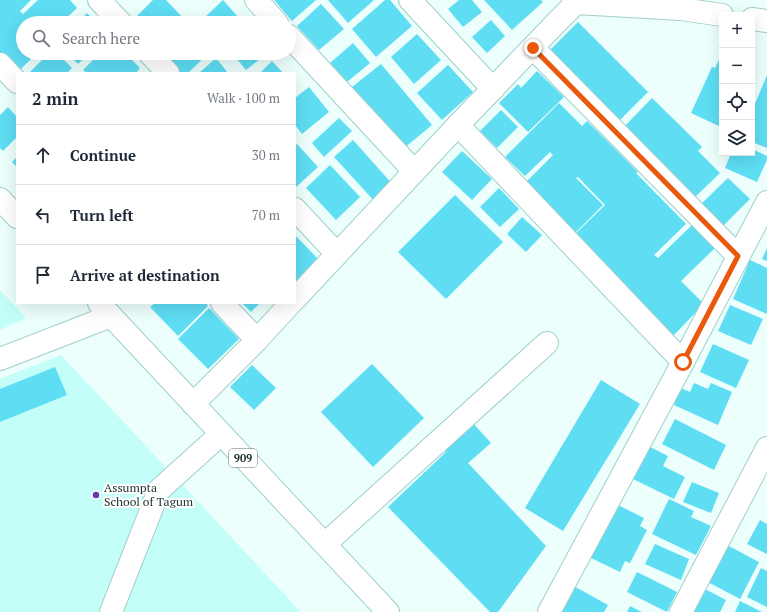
<!DOCTYPE html>
<meta charset="utf-8">
<style>
body{margin:0;font-family:"PT Serif",serif;background:#f2f2f3;color:#1f2937}
.controls{position:absolute;right:12px;top:12px;display:grid;overflow:hidden;border-radius:0px;box-shadow:0 4px 16px #0002}
.controls button{width:36px;height:36px;display:grid;place-items:center;padding:0;border:0;border-bottom:1px solid #e0e1e3;background:#fff;color:#1f2937;font:20px sans-serif}
.stop{position:absolute;width:12px;height:12px;margin:-9px;border:3px solid #ea580c;border-radius:50%;background:#fff}
.stop.end{background:#ea580c;border-color:#fff;box-shadow:0 1px 4px #0008}
.list{margin:0;padding:0;list-style:none}
h2{display:flex;justify-content:space-between;align-items:center;height:52px;margin:0;padding:0 16px;font-size:17px}
h2 small{font-size:13px;font-weight:400;color:#747a83}
.list li{display:grid;grid-template-columns:26px 1fr auto;gap:12px;align-items:center;box-sizing:border-box;height:60px;padding:0 16px;border-top:1px solid #e0e1e3}
.list b{display:block;font-size:15px;white-space:nowrap}
.list em{font-size:13px;font-style:normal;color:#747a83}
.icon{flex:none;width:22px;height:22px;fill:none;stroke:currentColor;stroke-width:2;stroke-linecap:round;stroke-linejoin:round}
.map{position:relative;flex:none;width:767px;height:612px;overflow:hidden}
.search{position:absolute;background:#fff;box-shadow:0 4px 16px #0002;left:16px;top:16px;width:280px;height:44px;display:flex;align-items:center;gap:10px;box-sizing:border-box;padding:0 14px;border-radius:22px;color:#747a83;font-size:15px}
.panel{position:absolute;background:#fff;box-shadow:0 4px 16px #0002;left:16px;top:72px;width:280px;height:232px;border-radius:0px}
.map>svg:first-child{display:block}
</style>
<div class="map">
<svg width="767" height="612" viewBox="0 0 767 612">
<rect width="100%" height="100%" fill="#ecfffd"/>
<g fill="#c3fef9">
<polygon points="0,290 26,318 0,330"/>
<polygon points="61,355 301,612 0,612 0,379"/>
</g>
<g fill="#5eddf3">
<polygon points="0,0 31,0 20,11 23,14 38,0 70,0 77,8 61,23 23,23 23,53 37,53 19,71 0,52"/>
<polygon points="153,0 166,0 188,23 135,23 139,19 136,17"/>
<polygon points="223,0 238,17 231,23 208,23 204,18"/>
<polygon points="274,0 316,0 292,21"/>
<polygon points="328,0 374,0 348,23"/>
<polygon points="385,0 390,0 412,26 376,57 352,29"/>
<polygon points="459,0 472,0 482,12 463,27 448,9"/>
<polygon points="484,0 541,0 543,2 512,30"/>
<polygon points="321,4 344,29 319,50 297,26"/>
<polygon points="87,13 97,23 77,23"/>
<polygon points="491,20 505,36 487,53 472,37"/>
<polygon points="578,22 648,92 617,123 546,54"/>
<polygon points="417,34 441,60 414,84 391,57"/>
<polygon points="353,43 370,63 347,82 330,63"/>
<polygon points="49,53 57,53 72,68 67,73 29,73"/>
<polygon points="67,53 89,53 78,64"/>
<polygon points="100,53 125,53 140,68 136,73 87,73 83,70"/>
<polygon points="162,53 209,53 188,73 181,73"/>
<polygon points="232,53 263,53 265,55 246,70"/>
<polygon points="722,53 722,125 721,127 691,113 712,67 715,68"/>
<polygon points="216,58 228,73 199,73"/>
<polygon points="272,61 283,73 260,73"/>
<polygon points="381,64 432,125 403,149 352,91 354,90 352,87"/>
<polygon points="448,65 473,92 442,120 417,93"/>
<polygon points="537,71 564,97 528,132 499,103 518,84 521,88"/>
<polygon points="767,75 767,148 752,142 752,111"/>
<polygon points="309,87 329,112 302,134 295,125 295,98"/>
<polygon points="652,98 702,147 698,151 720,173 693,199 623,128"/>
<polygon points="559,103 582,126 587,121 638,172 636,173 686,224 654,255 658,258 692,225 715,248 681,281 704,304 671,338 570,239 605,205 578,177 576,178 603,205 573,235 524,184 553,155 550,152 525,176 505,157"/>
<polygon points="8,107 17,117 17,137 3,151 0,148 0,115"/>
<polygon points="501,110 518,127 497,148 480,131"/>
<polygon points="339,118 352,131 324,157 312,143"/>
<polygon points="353,140 395,187 377,204 334,157"/>
<polygon points="297,144 318,167 295,188 295,146"/>
<polygon points="752,149 767,156 767,160 757,182 725,168 731,153 752,153"/>
<polygon points="462,151 492,179 472,200 442,172"/>
<polygon points="17,157 17,167 12,162"/>
<polygon points="330,165 360,197 336,220 306,188"/>
<polygon points="728,178 750,199 722,227 700,205"/>
<polygon points="499,188 519,209 500,227 480,207"/>
<polygon points="455,195 503,242 446,299 398,252"/>
<polygon points="522,217 542,235 526,252 507,234"/>
<polygon points="295,235 320,261 295,286"/>
<polygon points="767,248 767,261 762,259"/>
<polygon points="750,260 767,268 767,314 733,299"/>
<polygon points="155,303 206,303 208,306 178,336 150,307"/>
<polygon points="242,303 260,303 251,312"/>
<polygon points="730,305 763,319 751,345 718,331"/>
<polygon points="209,308 239,339 208,369 178,339"/>
<polygon points="713,344 749,360 736,388 700,372"/>
<polygon points="372,364 424,418 373,467 321,412"/>
<polygon points="252,365 276,388 254,410 230,387"/>
<polygon points="55,367 67,395 0,422 0,389"/>
<polygon points="601,380 640,404 563,531 525,508"/>
<polygon points="694,383 708,389 711,383 732,392 718,425 674,405 681,388 690,392"/>
<polygon points="675,419 726,445 714,470 662,444"/>
<polygon points="471,421 491,443 468,463 546,546 498,612 490,612 388,507 446,452 441,447"/>
<polygon points="650,447 668,456 663,466 685,477 674,499 633,479 644,456 645,457"/>
<polygon points="692,482 719,493 711,513 683,502"/>
<polygon points="669,499 694,511 691,517 711,526 696,555 652,534"/>
<polygon points="614,503 644,518 640,526 647,530 630,563 625,561 620,572 587,556"/>
<polygon points="760,520 767,524 767,554 747,544"/>
<polygon points="655,544 689,559 681,580 645,564"/>
<polygon points="725,544 759,562 740,599 706,581"/>
<polygon points="761,568 767,571 767,607 747,597"/>
<polygon points="637,572 677,592 667,612 627,592"/>
<polygon points="572,585 608,605 604,612 557,612"/>
<polygon points="701,587 726,600 720,612 693,612"/>
<polygon points="740,601 762,612 735,612"/>
<polygon points="630,606 642,612 627,612"/>
</g>
<g fill="none" stroke-linecap="round" stroke-linejoin="round">
<defs>
<g id="minor">
<polyline points="99,0 121,23"/>
<polyline points="256,0 277,23"/>
<polyline points="410,0 493,89"/>
<polyline points="573,0 576,3 681,9 722,15"/>
<polyline points="752,19 767,21"/>
<polyline points="289,36 414,171"/>
<polyline points="533,48 738,256"/>
<polyline points="149,53 168,73"/>
<polyline points="0,64 17,82"/>
<polyline points="458,125 683,362"/>
<polyline points="295,209 337,254"/>
<polyline points="295,299 458,125 554,25 576,3"/>
<polyline points="222,303 257,340"/>
<polyline points="0,359 111,316"/>
<polyline points="193,404 257,340 291,303"/>
<polyline points="325,544 547,343"/>
<polyline points="111,612 159,490 221,434"/>
<polyline points="549,612 683,362 767,202"/>
<polyline points="681,612 767,448"/>
</g>
<g id="highway">
<polyline points="0,199 17,217"/>
<polyline points="99,303 388,612"/>
</g>
</defs>
<use href="#minor" stroke="#a0cfcb" stroke-width="24"/>
<use href="#highway" stroke="#a0cfcb" stroke-width="24"/>
<use href="#minor" stroke="#fff" stroke-width="22"/>
<use href="#highway" stroke="#fff" stroke-width="22"/>
</g>
<g fill="none" stroke-linecap="round" stroke-linejoin="round">
<polyline stroke="#ea580c" stroke-width="5" points="533,48 738,256 683,362"/>
</g>
<circle fill="#6936ad" stroke="#fff" stroke-width="1.5" cx="96" cy="495" r="4"/>
<g text-anchor="middle" stroke-width="4" stroke-linejoin="round" paint-order="stroke">
<rect fill="#fff" stroke="#647170" stroke-width="1" x="229" y="449" width="28" height="18" rx="3"/>
<g font-size="11" font-weight="bold" fill="#213432">
<text x="243" y="462">909</text>
</g>
<g font-size="12" fill="#213432" stroke="#fff" text-anchor="start">
<text x="104" y="492">Assumpta<tspan x="104" dy="14">School of Tagum</tspan></text>
</g>
</g>
</svg>
<div class="controls">
<button>+</button>
<button>−</button>
<button><svg class="icon" aria-label="locate" viewBox="0 0 24 24"><circle cx="12" cy="12" r="6"/><path d="M12 2v4M12 18v4M2 12h4M18 12h4"/></svg></button>
<button><svg class="icon" aria-label="layers" viewBox="0 0 24 24"><path d="M12 4l9 5-9 5-9-5zM3 14l9 5 9-5"/></svg></button>
</div>
<div class="stop" style="left:683px;top:362px"></div>
<div class="stop end" style="left:533px;top:48px"></div>
<div class="search"><svg class="icon" aria-label="search" viewBox="0 0 24 24"><circle cx="10" cy="10" r="6"/><path d="M15 15l6 6"/></svg>Search here</div>
<section class="panel">
<h2>2 min<small>Walk · 100 m</small></h2>
<ul class="list">
<li><svg class="icon" aria-label="ahead" viewBox="0 0 24 24"><path d="M12 20V5M6 11l6-6 6 6"/></svg><div><b>Continue</b></div><em>30 m</em></li>
<li><svg class="icon" aria-label="left" viewBox="0 0 24 24"><path d="M17 20v-9H6M10 6l-5 5 5 5"/></svg><div><b>Turn left</b></div><em>70 m</em></li>
<li><svg class="icon" aria-label="arrive" viewBox="0 0 24 24"><path d="M6 21V4h12l-3 4 3 4H6"/></svg><div><b>Arrive at destination</b></div></li>
</ul>
</section>
</div>
